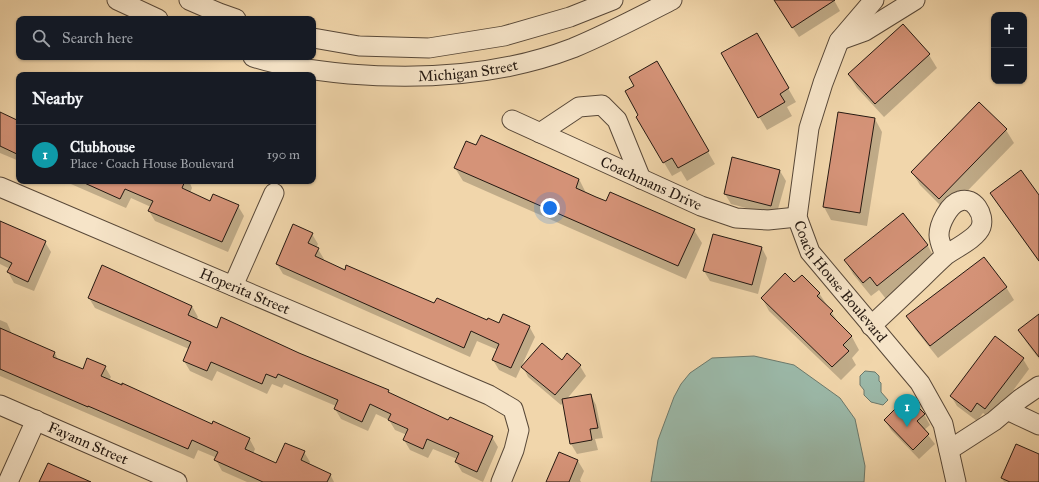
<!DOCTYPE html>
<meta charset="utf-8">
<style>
body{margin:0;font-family:"IM FELL Great Primer",serif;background:#242831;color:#f1f3f6}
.controls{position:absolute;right:12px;top:12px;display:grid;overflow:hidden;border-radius:8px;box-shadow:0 1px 3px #0004}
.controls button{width:36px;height:36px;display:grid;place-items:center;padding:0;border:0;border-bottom:1px solid #363941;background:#171b24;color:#f1f3f6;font:20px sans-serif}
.you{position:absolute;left:550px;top:208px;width:14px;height:14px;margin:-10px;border:3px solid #fff;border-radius:50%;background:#1a73e8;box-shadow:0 0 0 6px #1a73e833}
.badge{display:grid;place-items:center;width:26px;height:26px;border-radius:50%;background:#c59692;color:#fff;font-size:13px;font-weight:700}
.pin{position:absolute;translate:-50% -33px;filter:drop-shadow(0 1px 2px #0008)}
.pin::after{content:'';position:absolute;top:21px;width:14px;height:12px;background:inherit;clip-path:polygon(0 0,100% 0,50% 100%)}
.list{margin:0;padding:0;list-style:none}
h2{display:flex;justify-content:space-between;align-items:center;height:52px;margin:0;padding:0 16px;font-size:17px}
h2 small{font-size:13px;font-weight:400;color:#9ea1a6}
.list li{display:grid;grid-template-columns:26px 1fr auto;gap:12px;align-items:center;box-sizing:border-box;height:60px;padding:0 16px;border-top:1px solid #363941}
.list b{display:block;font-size:15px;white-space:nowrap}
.list p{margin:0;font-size:13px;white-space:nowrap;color:#9ea1a6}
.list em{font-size:13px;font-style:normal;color:#9ea1a6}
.icon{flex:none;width:22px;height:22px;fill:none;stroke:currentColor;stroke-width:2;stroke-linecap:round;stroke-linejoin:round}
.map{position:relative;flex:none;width:1039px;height:482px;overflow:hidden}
.search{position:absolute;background:#171b24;box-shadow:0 1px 3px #0004;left:16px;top:16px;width:300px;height:44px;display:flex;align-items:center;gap:10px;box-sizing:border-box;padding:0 14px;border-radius:8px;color:#9ea1a6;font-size:15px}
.panel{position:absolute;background:#171b24;box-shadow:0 1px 3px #0004;left:16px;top:72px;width:300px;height:112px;border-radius:8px}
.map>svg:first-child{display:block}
</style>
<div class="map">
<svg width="1039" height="482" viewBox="0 0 1039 482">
<rect width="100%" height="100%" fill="#f1d6ab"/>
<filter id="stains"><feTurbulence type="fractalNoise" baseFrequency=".005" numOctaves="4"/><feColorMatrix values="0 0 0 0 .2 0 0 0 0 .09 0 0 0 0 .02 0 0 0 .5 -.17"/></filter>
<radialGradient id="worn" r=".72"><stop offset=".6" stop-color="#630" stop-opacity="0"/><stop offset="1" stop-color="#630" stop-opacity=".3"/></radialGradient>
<g fill="#9bb9a9" stroke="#6c796c">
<polygon points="754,356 794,365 840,398 855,419 865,466 864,482 651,482 658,440 674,397 681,384 690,373 712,358"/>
<polygon points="865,371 875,372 879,376 879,381 881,383 881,392 888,400 883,405 871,402 864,395 864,390 860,385 860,376"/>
</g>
<g fill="#0003" fill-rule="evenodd">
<polygon points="774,0 834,0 840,11 799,37"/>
<polygon points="903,26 929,55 937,68 884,117 857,88 849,75"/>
<polygon points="757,34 796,102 787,107 792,116 767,130 722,54"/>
<polygon points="656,62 715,164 687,181 681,171 672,176 637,117 640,116 636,86"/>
<polygon points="0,113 19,121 19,161 0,153"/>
<polygon points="875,119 882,132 867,226 831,220 824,207"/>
<polygon points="1006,130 1014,143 947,212 920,185 912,172"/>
<polygon points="455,168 579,179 586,193 596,198 694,230 702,243 686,279 463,181"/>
<polygon points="780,171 786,181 776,216 731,204 725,194"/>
<polygon points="64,181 189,181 192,188 190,193 211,202 238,206 244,216 228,252 155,221 149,211 151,207 131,198 126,208"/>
<polygon points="991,193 1039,197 1039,262 999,206"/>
<polygon points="903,215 928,246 935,259 886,299 879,290 871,296 853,274 845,260"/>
<polygon points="0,230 45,242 51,252 34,291 14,283 8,272 10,269 0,264"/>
<polygon points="312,234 318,244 316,248 318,249 324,259 323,261 345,271 435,305 487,322 499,324 529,326 535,337 516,378 499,370 493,360 498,350 477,341 470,357 283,274 277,264"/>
<polygon points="762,248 767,258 758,294 710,281 704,271"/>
<polygon points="1006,287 1014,300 938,358 915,329 908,316"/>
<polygon points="819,293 840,325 852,337 859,350 852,358 856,365 841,380 769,311 762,298"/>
<path d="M89 298 192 306 198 317 196 320 217 329 299 354 388 391 390 394 449 421 492 437 498 447 483 482 462 472 456 462 457 459 433 449 428 458 410 450 404 440 407 435 395 430 389 420 376 414 368 431 341 419 335 409 336 406 284 384 282 388 272 384 267 394 217 371 212 381 190 371 184 361 189 349 95 308ZM396 422 413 430V432L396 424Z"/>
<polygon points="1039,315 1039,359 1027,343 1019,330"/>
<polygon points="0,320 7,323 12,334 55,353 58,360 83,370 105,367 111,377 109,380 213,426 249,438 255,449 253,454 276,464 304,452 310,462 309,465 330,474 334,482 247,482 222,471 216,460 217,458 198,450 194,459 0,376"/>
<polygon points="1023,359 1029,369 992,419 983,413 977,421 957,406 951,396"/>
<polygon points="562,361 580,366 586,376 566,400 591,395 596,405 603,438 595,439 598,450 577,454 571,444 563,403 561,405 528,377 523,367"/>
<polygon points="908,412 924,414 930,425 924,430 935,444 919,459 891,430 885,420"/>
<polygon points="560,453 578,461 584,471 580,480 581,482 547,482"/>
<polygon points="1039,455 1039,482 1004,482 1002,478"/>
</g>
<g fill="#d59378" stroke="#251911">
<polygon points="774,0 835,0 792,28"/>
<polygon points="903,24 930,54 875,104 848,74"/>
<polygon points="757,33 789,88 780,94 785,102 758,118 721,53"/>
<polygon points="657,61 709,151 678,168 672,158 663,163 636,117 638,115 625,91 634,86 629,77"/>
<polygon points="979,102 1007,129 939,199 911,172"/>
<polygon points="0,112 19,121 19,155 0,146"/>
<polygon points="838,112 875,118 860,213 823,207"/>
<polygon points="481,135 579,179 576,188 596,197 606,201 610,192 695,229 678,266 454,168 466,141 476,145"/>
<polygon points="732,157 780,170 771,206 724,194"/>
<polygon points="1021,170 1039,195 1039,261 990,193"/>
<polygon points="80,181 185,181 182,188 210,201 213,194 239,205 222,242 148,211 153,201 125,189 120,199"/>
<polygon points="903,213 928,245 877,286 870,277 863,283 844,260"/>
<polygon points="0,221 46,241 28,282 7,272 12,263 0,257"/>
<polygon points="293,224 313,233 308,243 319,248 315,256 345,270 346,265 434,303 437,298 487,320 488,318 499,323 503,314 530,326 511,368 492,360 499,344 471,331 464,348 276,264"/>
<polygon points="713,234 762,247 752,285 703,271"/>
<polygon points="984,257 1007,287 930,346 906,316"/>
<polygon points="102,265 192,306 188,315 217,328 221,317 299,353 389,390 388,392 448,420 450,417 493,436 477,472 455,462 459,453 427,439 423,449 403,440 408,429 388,420 391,414 370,404 362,422 334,409 338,400 278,374 276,378 266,374 262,384 211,362 207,371 183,361 191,342 88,298"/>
<polygon points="785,273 794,282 802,275 820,293 817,296 833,311 830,314 852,336 843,345 849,351 832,367 761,298"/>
<polygon points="1039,314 1039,357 1018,330"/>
<polygon points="0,328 55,352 53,357 83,369 87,358 106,366 101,376 122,385 122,383 212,424 213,421 250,438 245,449 276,463 285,443 305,451 301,460 331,474 327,482 263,482 214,460 218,452 192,440 188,449 88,406 88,407 0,369"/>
<polygon points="995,336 1024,358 985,409 977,403 971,412 950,396"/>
<polygon points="542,343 562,360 567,353 581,365 555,395 521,367"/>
<polygon points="591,394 598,428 590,429 592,440 570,444 562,399"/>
<polygon points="901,403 908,410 915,404 925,414 917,421 929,434 913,450 884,420"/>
<polygon points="1016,444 1039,454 1039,482 1010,482 1001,478"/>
<polygon points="559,452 578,460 569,482 546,482"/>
<polygon points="48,463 91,482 39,482"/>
</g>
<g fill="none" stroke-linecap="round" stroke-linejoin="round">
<defs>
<g id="minor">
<polyline points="117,0 158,19"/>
<polyline points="189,0 219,13 236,19"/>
<path id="s1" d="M874 0 839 41 823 83 809 128 797 217 810 252 920 383 943 424 956 482"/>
<polyline points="313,38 359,46 429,48 504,36 570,17 613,0"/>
<polyline points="840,40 865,31 915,0"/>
<path id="s2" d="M253 57C283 67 317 71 349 74 423 80 503 75 573 48 607 34 639 17 672 0"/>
<path id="s3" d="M512 120 701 206 736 218 768 220 797 217"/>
<polyline points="540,133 579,107 602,105 617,120 641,179"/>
<path id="s4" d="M0 187 489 395 513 409 519 430 514 450 501 482"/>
<polyline points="233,286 274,193"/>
<path d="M871 326C888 310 905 294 922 278 930 270 938 262 946 255 956 248 977 238 981 227 985 215 974 196 960 201 949 204 939 224 939 235 939 242 943 249 945 256"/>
<path id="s5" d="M0 405 177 482"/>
<polyline points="1007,410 1039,425"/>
<polyline points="949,450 994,421 1020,399 1039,386"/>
<polyline points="8,482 36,420"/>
</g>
</defs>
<use href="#minor" stroke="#584838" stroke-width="21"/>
<use href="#minor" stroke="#f6e4c8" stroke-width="19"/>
</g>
<g text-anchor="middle" stroke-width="3" stroke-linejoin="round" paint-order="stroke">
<g font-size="15" fill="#251911" stroke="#f6e4c8">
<text dy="5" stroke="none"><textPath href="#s2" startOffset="217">Michigan Street</textPath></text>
<text dy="5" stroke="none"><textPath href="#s3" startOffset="153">Coachmans Drive</textPath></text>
<text dy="5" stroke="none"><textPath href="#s1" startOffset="314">Coach House Boulevard</textPath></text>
<text dy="5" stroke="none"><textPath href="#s4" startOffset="266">Hoperita Street</textPath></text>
<text dy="5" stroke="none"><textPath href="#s5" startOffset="96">Fayann Street</textPath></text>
</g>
</g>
<rect width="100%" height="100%" filter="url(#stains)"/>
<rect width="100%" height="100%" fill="url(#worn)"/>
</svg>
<div class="controls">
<button>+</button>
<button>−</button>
</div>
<div class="you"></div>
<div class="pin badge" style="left:907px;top:427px;background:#0f9aa8">1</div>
<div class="search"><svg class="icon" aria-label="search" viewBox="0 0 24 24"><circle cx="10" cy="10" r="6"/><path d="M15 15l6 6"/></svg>Search here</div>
<section class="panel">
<h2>Nearby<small></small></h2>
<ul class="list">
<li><span class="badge" style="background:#0f9aa8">1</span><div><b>Clubhouse</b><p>Place · Coach House Boulevard</p></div><em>190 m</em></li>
</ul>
</section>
</div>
